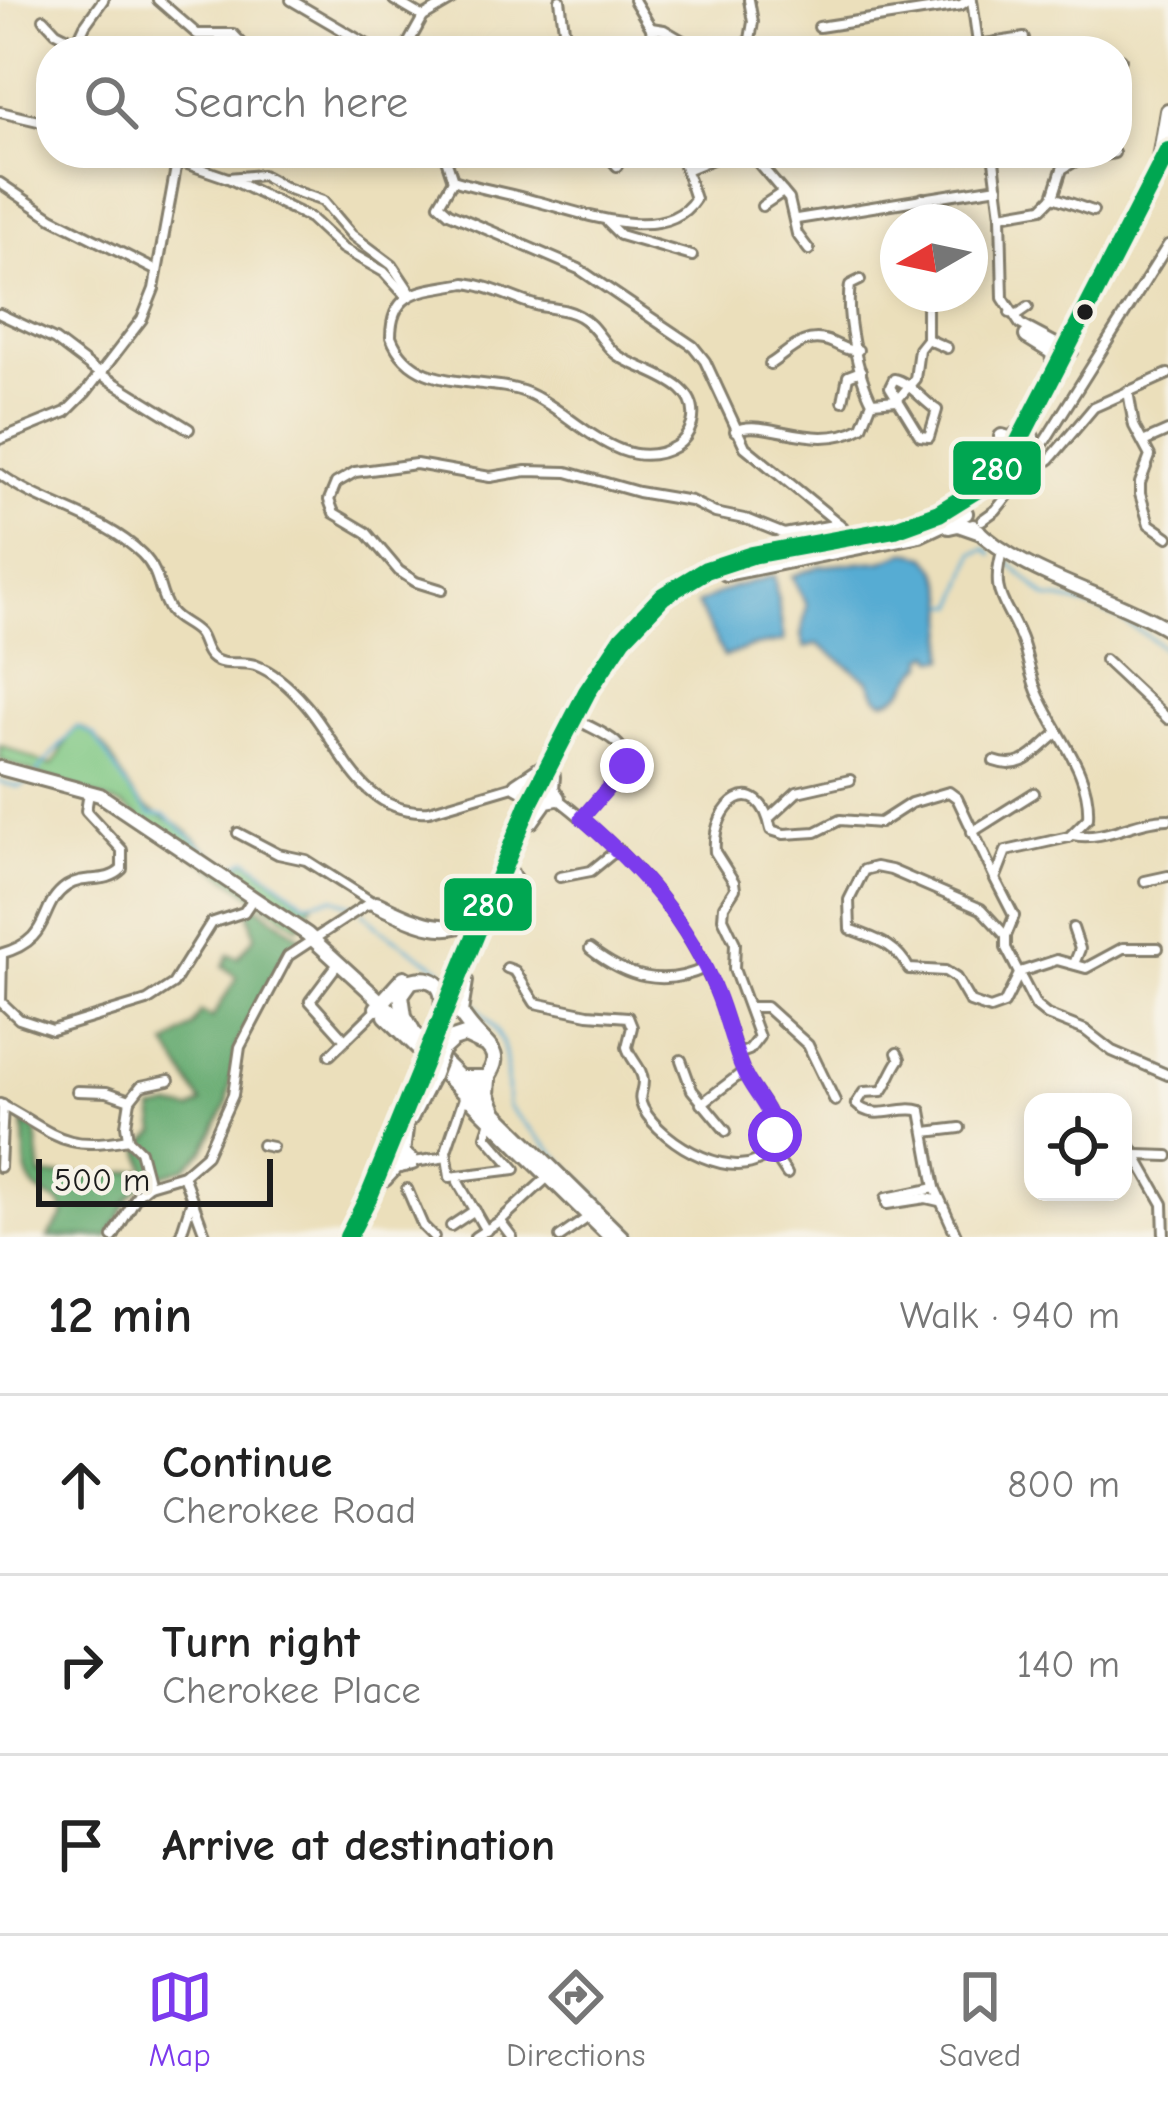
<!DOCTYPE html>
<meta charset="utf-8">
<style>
body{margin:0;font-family:"Comic Neue",sans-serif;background:#f2f2f2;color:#222}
.controls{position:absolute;right:36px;bottom:36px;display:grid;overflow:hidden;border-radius:24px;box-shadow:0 6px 18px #0003}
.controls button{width:108px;height:108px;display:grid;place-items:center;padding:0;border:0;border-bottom:3px solid #e0e0e0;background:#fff;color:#222;font:60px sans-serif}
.compass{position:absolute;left:880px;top:204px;width:108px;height:108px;border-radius:50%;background:#fff;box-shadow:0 6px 18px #0003;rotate:261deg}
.scale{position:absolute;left:36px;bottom:30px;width:237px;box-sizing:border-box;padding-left:12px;border:6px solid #1c1c1c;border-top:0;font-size:33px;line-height:42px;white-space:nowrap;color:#1c1c1c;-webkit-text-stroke:9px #f7f3e8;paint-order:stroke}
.stop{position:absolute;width:36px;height:36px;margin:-27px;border:9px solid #7c3aed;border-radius:50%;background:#fff}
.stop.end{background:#7c3aed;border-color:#fff;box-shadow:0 3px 12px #0008}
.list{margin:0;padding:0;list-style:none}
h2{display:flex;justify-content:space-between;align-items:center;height:156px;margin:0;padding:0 48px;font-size:51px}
h2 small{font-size:39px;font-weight:400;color:#767676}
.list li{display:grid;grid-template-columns:78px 1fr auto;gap:36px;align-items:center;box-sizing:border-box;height:180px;padding:0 48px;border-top:3px solid #e0e0e0}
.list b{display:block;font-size:45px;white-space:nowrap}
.list p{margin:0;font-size:39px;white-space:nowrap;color:#767676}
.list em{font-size:39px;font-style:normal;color:#767676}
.icon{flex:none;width:66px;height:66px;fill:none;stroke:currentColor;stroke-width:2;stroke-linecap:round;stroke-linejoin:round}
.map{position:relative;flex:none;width:1168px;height:1237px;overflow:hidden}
.search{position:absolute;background:#fff;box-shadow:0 6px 18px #0003;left:36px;right:36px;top:36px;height:132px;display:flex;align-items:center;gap:30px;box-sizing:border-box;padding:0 42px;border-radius:48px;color:#767676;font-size:45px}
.sheet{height:696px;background:#fff}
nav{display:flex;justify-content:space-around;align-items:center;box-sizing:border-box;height:168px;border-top:3px solid #e0e0e0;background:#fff;font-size:33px;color:#767676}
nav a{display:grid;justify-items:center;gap:6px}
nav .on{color:#7c3aed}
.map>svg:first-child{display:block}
</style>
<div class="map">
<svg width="1168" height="1237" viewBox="0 0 1168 1237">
<rect width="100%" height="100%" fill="#f7f3e8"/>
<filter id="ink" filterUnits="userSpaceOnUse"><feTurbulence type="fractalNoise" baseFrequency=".00833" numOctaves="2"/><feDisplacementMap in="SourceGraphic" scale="24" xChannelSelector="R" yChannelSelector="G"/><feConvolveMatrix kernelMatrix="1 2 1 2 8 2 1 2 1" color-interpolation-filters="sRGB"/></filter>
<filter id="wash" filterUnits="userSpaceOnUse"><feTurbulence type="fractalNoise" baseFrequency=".004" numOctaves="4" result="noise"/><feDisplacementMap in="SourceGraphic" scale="48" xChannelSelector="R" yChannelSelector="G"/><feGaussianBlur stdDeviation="2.7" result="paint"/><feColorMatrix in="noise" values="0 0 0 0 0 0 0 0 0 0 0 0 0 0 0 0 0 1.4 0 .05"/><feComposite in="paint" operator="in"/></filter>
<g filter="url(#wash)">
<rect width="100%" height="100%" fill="#ebdfbb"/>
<path fill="#80c884" stroke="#4e7250" stroke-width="3" d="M77 727C103 733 117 769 130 790 145 815 169 815 189 833 205 847 211 857 232 868L247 860 305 903 314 902 299 927 123 806 0 760V745L51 766C64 754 63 738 77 727Z"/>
<g fill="#68ac72" stroke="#426447" stroke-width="3">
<polygon points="255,905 302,938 301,941 280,961 237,1043 227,1104 204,1150 185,1168 152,1179 148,1177 140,1147 156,1132 153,1110 170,1106 191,1110 202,1103 167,1045 192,1027 201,1012 212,1018 237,977 223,966 229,954 238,958 255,936 249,914"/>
<path d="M23 1122 36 1131 41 1176 90 1174 92 1182 105 1176 141 1170 142 1185 128 1200 108 1237H48L64 1215 60 1203C14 1185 28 1160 23 1122Z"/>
</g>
<g fill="#57acd3" stroke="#3a6478" stroke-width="3">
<path d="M907 552 927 556C960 593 943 617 946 659H935L932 654 925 657V664C908 677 907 697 884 701L876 696 869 681 818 644 805 648 801 636 807 605 792 576 820 566 882 561Z"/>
<polygon points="774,576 784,641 750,647 724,657 697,604 733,587"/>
</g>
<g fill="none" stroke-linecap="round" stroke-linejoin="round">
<g stroke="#57acd3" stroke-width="3">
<path d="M1007 561 1047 598C1091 601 1133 623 1168 652"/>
<polyline points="949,605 957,605 974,553 987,549 992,555"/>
<polyline points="37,772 77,727 94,735 132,795 151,814 165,815 216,859 232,867 247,859 305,902 334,898 357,907"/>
<polyline points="0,782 19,787 31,780"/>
<polyline points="363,912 380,929 444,971"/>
<path d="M466 995C512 1044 505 1044 508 1107L639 1237"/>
</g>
</g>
</g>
<g filter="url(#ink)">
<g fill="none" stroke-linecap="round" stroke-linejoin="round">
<defs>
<g id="minor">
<polyline points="158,0 197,34 233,34 249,51"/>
<polyline points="291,0 378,51"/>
<polyline points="394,0 423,17"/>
<polyline points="560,0 567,51"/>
<polyline points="634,0 651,28 654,51"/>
<polyline points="972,0 979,51"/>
<polyline points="44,19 56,32 76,42"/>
<polyline points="819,27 961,5 968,0"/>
<polyline points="651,28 664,30 700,51"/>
<polyline points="978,45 1024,38"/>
<polyline points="73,51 85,25 103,0"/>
<polyline points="404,51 423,17 452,0"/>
<polyline points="748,51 753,22 749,0"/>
<polyline points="1117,60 1121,59"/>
<polyline points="0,112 51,124"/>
<polyline points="155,153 228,178 310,218 342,248 384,272 406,296"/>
<polyline points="444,153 453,180"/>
<polyline points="606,153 617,166"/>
<polyline points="750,153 789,199 797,234 809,250"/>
<polyline points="993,153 1001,215 1003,298 1020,324 1073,352"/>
<polyline points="688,169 727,153"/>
<polyline points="228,178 262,175 286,188 323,201 352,235 392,265 410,292"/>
<polyline points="453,180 439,204 449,213 579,269 693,346 705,361 745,447 843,527 850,537"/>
<path d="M453 180C480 189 508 193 535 201 578 211 664 247 695 199L680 153"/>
<polyline points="0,183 52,218 157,271"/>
<polyline points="1053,197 1093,211"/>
<polyline points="923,198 926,222"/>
<polyline points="762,206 783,192"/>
<polyline points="1001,215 1042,208 1053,197 1062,169 1077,160 1114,153"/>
<polyline points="797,219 998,187"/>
<polyline points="608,223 620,235 692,256"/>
<path d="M465 283C491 286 511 298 535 305 550 309 566 308 579 316 596 325 602 344 617 355 642 373 703 381 692 424 689 433 684 441 676 446 622 479 572 411 528 393 483 375 413 395 391 337 391 287 426 291 465 283Z"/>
<polyline points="1010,313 1018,314 1028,307"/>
<polyline points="0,314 55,340 100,374 189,429"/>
<polyline points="927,339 947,348"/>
<path d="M770 364C789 352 803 333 828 341 840 345 844 351 858 350"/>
<path d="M894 379C908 381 924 402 937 410L929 437 920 436 890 387Z"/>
<polyline points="1128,391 1134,426 1150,456 1140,483 1140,494 1149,524 1168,537"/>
<polyline points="843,401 848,376 861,371"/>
<polyline points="872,402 897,400 915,379 919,349 927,339 927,294"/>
<path d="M735 431C764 416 815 454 862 427L872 402C858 375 845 316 850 285L860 280"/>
<polyline points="0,439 66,412 86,392 142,319 154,289 177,162"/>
<polyline points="1143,442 1168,431"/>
<path d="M0 474C44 507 102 515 142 554 162 574 157 592 170 611 177 621 190 624 198 633 204 640 204 651 211 657 222 668 241 660 255 665 274 672 292 689 305 704 342 746 360 816 429 811L527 782 537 788"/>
<polyline points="1021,479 1168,245"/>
<polyline points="982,520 996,510 1021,479 1050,459 1094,407 1168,374"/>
<path d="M1003 548C988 599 1008 601 1023 644 1029 662 1031 681 1040 698 1058 738 1091 772 1088 818L1069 837 1006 851 995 879 1014 916 1006 936V948L1036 1006 1047 1015 1085 1030 1112 1051 1168 1075"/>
<polyline points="442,590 416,582 399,571 366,532 334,513 329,500 336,483 355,472 416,464 490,477 526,471 567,472 638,492 691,501 715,513 749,520 784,534 839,524"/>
<polyline points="1105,660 1168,719"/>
<path d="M581 722C601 733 627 741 627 766L582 818"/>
<path d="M994 761C1024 772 1036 750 1058 733"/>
<path d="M558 799C626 852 681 909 715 989 726 1014 732 1041 742 1067 753 1098 784 1113 771 1150"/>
<polyline points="769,818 797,792 850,780"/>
<polyline points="972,832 1034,793"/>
<polyline points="238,833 278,854 306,860 372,902"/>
<path d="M1073 835C1104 842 1136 819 1168 819"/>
<polyline points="560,877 591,871 618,849"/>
<polyline points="1145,881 1168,876"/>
<polyline points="1073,928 1080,949 1074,964"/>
<path d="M1006 936 981 909 891 870 876 867 864 870 849 900 850 929C874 939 896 943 909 969L945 971 956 978 970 1002 990 1009 1004 1004 1020 972 1057 960 1086 968 1123 948H1158"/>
<path d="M590 949C626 977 663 988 705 968"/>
<path d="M0 954C55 939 36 907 67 886 85 874 106 885 122 869V850L86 811 89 793"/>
<polyline points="337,965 310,1001 345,1040"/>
<path d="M507 968 515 971 535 1003 588 1014 628 1017 632 1027 627 1047C630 1059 643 1069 643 1081 643 1093 637 1096 643 1108 661 1143 740 1189 771 1150"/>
<polyline points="1,1002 19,1019 52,1030 147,1001 173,984 211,923 244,912 254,897"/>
<polyline points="1,1002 2,955"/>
<polyline points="750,1007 766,1007 808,1045 835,1101"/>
<path d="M897 1053 900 1059C892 1070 889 1082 882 1091L864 1092 856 1104C875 1123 900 1104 921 1111"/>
<path d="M738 1054 749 1050 759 1037 734 969 735 943 723 918 724 906 735 889 734 882 715 852C711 802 759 769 771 830L784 834 816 832 840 820 880 823 911 803 949 792 957 798 995 878"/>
<polyline points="330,1055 376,1010"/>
<polyline points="681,1060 692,1090 726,1131"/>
<polyline points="77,1091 107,1092 130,1100 126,1125 128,1139"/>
<polyline points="465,1095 446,1151 450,1177 515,1169 486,1136 491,1121"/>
<polyline points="130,1100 141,1086 169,1080"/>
<path d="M0 1104C55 1133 61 1152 128 1139L140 1151 149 1185"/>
<polyline points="701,1104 743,1072"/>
<polyline points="921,1111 935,1188 957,1237"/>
<polyline points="926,1132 960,1128"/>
<polyline points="1126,1139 1163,1204 1164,1237"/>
<polyline points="262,1145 272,1147"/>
<polyline points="771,1150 787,1174"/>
<polyline points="1138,1155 1168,1156"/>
<polyline points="414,1162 447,1157"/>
<polyline points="0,1167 3,1105"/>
<polyline points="183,1175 206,1237"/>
<polyline points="458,1182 486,1231"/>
<polyline points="407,1189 423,1226 434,1237"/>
<polyline points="886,1198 935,1188"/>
<polyline points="887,1204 926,1198 939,1201"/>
<polyline points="500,1221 512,1237"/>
<polyline points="451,1226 475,1210"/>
<polyline points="113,1237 138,1194 149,1185 183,1175 206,1155 233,1095 240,1047 288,956 366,905 374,904"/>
<polyline points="180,1237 191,1203"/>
<polyline points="475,1237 500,1221 549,1176"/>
<polyline points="560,1237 590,1216"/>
</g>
<g id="major">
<path d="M973 526C1023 576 1108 593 1168 629"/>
<polyline points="0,768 100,795 307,934 412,1030 622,1237"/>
<polyline points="385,1016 610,1237"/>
</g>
<g id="highway">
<polyline points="1160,159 1168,111"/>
<polyline points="1027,336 1053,352 1055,370"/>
<polyline points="1008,459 1008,448 1002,437 1012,440 1021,430"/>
<polyline points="1004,479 1031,437"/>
<polyline points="949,526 958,524 978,531"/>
<polyline points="726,573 920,534 965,513"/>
<polyline points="529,801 528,791 517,785 544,767"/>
<polyline points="531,821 546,800 557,798 551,789 552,776"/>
<polyline points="500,897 516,887 510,873"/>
<path d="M376 904C411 919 452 945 483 909"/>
<path d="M465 981 460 1012C485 1055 518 1046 469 1099"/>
<polyline points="377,1008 404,978"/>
<path d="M412 1030 404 1016 401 995 411 981C431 975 446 985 442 1007"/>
<path d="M435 1034C479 920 524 807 585 701 609 659 632 616 674 588 788 515 930 575 1017 445L1168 151"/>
<polyline points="441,1050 453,1039 465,1035 482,1043"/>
<polyline points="460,1078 481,1078"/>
<polyline points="488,1079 487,1094 495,1113"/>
<polyline points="410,1118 430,1079"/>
<polyline points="384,1179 396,1166 412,1162 402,1153 405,1129"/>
<polyline points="348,1237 420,1070"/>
</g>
</defs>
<use href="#minor" stroke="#847e6c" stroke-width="14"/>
<use href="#major" stroke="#847e6c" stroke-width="18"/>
<use href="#highway" stroke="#847e6c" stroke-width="20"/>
<use href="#minor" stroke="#fff" stroke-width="8"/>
<use href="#major" stroke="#fff" stroke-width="12"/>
<use href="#highway" stroke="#fff" stroke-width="14"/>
<defs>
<g id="highway-bridge">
<polyline points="420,1070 435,1034"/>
<polyline points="430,1079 441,1050"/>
</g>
</defs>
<use href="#highway-bridge" stroke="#847e6c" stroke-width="20" stroke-linecap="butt"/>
<use href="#highway-bridge" stroke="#fff" stroke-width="14"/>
<defs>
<polyline id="bus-1" points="348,1237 370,1194 529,804 587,692 623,638 663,596 706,570 752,555 895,529 939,513 981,487 1017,445 1168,151"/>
</defs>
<use href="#bus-1" stroke="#f7f3e8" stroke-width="27"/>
<use href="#bus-1" stroke="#00a651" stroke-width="18"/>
</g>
</g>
<g fill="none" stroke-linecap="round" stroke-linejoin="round" filter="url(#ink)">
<path stroke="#7c3aed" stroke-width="15" d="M627 766 582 818C639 868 687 920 716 991 727 1017 732 1045 743 1070 753 1094 772 1107 775 1135"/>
</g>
<circle fill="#1c1c1c" stroke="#f7f3e8" stroke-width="4.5" cx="1085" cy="312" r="10"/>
<g stroke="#f7f3e8" stroke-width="4.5">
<rect x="951" y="439" width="92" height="58" rx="12" fill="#00a651"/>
<rect x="442" y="876" width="92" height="57" rx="12" fill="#00a651"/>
</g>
<g font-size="33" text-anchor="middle" font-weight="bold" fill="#fff">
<text x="997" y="480">280</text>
<text x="488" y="916">280</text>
</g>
</svg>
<div class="controls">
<button><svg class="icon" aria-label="locate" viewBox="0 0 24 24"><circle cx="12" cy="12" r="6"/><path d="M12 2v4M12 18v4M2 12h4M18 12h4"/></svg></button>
</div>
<svg class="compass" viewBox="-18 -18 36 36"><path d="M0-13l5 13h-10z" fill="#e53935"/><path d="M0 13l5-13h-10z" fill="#767676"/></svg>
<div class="scale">500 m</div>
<div class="stop" style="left:775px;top:1135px"></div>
<div class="stop end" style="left:627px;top:766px"></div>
<div class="search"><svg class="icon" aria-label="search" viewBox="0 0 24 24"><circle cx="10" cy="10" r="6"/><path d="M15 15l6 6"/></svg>Search here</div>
</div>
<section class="sheet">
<h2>12 min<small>Walk · 940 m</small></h2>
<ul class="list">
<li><svg class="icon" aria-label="ahead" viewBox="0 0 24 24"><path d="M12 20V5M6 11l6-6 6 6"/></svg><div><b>Continue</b><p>Cherokee Road</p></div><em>800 m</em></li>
<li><svg class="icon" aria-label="right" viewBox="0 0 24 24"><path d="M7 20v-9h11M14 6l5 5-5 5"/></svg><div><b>Turn right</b><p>Cherokee Place</p></div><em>140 m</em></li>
<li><svg class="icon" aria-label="arrive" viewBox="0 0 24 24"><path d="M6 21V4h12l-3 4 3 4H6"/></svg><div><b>Arrive at destination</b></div></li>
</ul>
</section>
<nav>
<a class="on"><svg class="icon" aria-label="map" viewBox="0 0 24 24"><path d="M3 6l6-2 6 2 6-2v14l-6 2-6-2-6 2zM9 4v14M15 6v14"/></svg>Map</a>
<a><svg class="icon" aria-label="directions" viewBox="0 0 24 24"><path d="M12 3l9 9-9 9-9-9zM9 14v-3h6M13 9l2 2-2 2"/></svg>Directions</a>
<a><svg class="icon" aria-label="saved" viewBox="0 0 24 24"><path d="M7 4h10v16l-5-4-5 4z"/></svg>Saved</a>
</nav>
